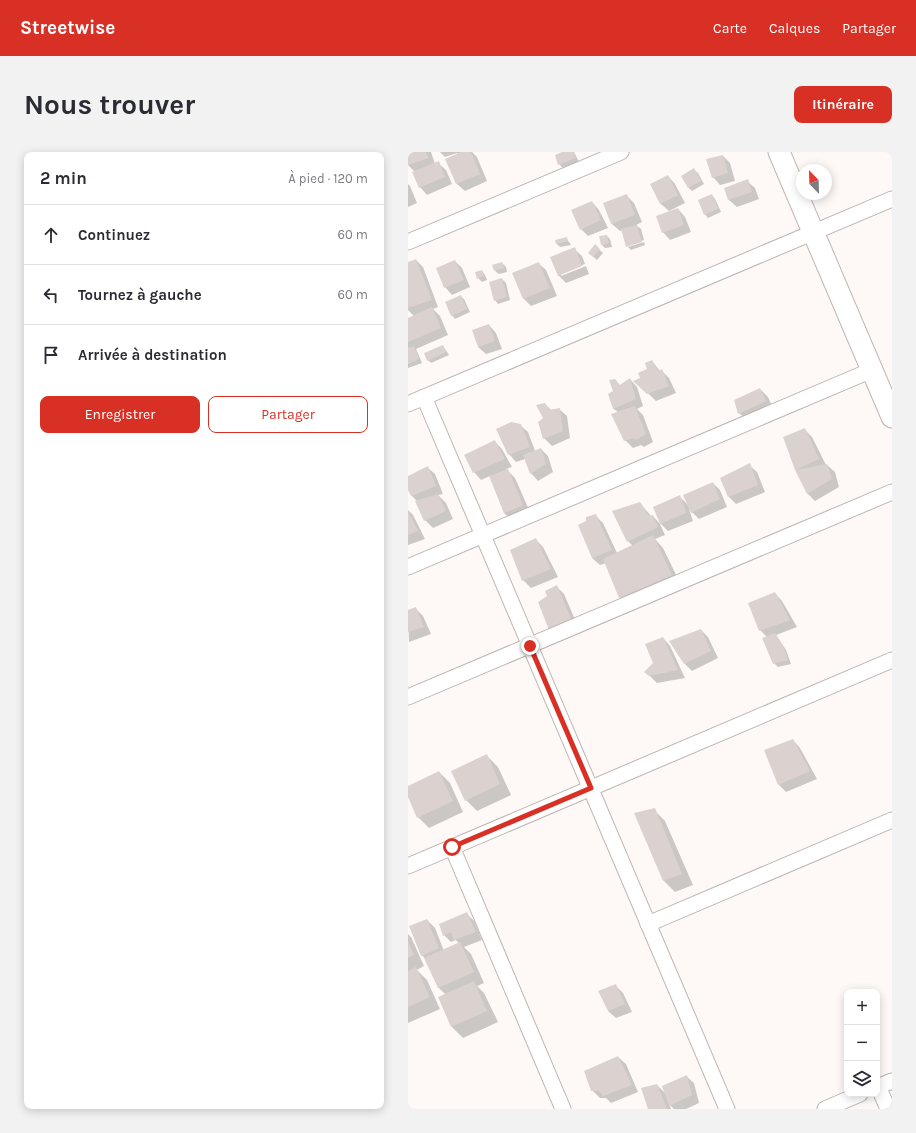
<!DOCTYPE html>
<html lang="fr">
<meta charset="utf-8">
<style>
body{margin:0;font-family:Karla,sans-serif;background:#f2f2f3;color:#2b2b33}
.controls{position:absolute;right:12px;bottom:12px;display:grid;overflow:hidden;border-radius:8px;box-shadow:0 2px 10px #0003}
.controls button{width:36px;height:36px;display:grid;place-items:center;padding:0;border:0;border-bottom:1px solid #e1e1e2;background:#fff;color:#2b2b33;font:20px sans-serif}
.compass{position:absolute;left:388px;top:12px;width:36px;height:36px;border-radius:50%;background:#fff;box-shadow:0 2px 10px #0003;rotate:337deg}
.stop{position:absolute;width:12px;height:12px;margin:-9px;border:3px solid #d93025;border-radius:50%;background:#fff}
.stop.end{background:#d93025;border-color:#fff;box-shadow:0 1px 4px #0008}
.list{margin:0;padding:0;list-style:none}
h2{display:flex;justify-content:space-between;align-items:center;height:52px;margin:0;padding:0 16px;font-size:17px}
h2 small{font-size:13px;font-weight:400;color:#7c7c81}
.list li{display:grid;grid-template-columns:26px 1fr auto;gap:12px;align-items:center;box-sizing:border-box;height:60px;padding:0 16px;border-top:1px solid #e1e1e2}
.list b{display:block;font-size:15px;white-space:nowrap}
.list em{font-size:13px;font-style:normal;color:#7c7c81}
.actions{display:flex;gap:8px;padding:12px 16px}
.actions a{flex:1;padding:9px 0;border:1px solid #d93025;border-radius:8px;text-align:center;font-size:14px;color:#d93025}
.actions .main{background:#d93025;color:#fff}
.icon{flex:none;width:22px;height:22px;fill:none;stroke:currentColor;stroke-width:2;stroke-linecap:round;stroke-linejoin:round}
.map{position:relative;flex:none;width:484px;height:957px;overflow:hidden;border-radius:8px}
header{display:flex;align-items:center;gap:24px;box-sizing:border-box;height:56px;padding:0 20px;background:#d93025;color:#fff}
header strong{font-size:19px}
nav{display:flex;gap:22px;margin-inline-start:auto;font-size:14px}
.intro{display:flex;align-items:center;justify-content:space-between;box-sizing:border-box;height:96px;padding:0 24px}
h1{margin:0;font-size:28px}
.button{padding:10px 18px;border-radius:8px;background:#d93025;color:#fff;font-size:14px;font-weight:700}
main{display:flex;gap:24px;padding:0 24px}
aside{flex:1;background:#fff;border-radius:8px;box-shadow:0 2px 10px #0003}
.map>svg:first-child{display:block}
</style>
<header>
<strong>Streetwise</strong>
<nav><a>Carte</a><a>Calques</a><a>Partager</a></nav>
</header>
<div class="intro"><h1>Nous trouver</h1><a class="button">Itinéraire</a></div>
<main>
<aside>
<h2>2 min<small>À pied · 120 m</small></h2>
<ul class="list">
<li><svg class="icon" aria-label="ahead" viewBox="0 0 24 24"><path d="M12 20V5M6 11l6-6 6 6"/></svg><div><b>Continuez</b></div><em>60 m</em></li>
<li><svg class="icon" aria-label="left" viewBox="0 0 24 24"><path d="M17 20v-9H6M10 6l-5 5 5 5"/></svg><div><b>Tournez à gauche</b></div><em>60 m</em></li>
<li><svg class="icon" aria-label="arrive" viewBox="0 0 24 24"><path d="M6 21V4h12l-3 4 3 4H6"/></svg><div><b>Arrivée à destination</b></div></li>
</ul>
<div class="actions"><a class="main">Enregistrer</a><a>Partager</a></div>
</aside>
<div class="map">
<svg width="484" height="957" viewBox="0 0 484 957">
<rect width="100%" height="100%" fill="#fef9f7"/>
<g fill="#0003">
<polygon points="0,0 23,0 27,12 30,11 38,18 44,32 19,43 12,35 7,20 0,13"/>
<polygon points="32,0 64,0 69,5 79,29 57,39 49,32 39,7 50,2 49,1 37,5"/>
<polygon points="157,0 166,0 171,10 155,16 151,12"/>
<polygon points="315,4 322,11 327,29 312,33 305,25"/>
<polygon points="286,18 290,21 296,32 284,39 280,35"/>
<polygon points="260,24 267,32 277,51 261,59 253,52 243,33"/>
<polygon points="339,29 347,36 351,47 329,55 321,48 317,37"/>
<polygon points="0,32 2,34 9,51 0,55"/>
<polygon points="218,43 226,51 234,70 228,73 233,77 236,88 220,93 220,95 214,78 212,79 204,72"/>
<polygon points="304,43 307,47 313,60 300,66 297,62"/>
<polygon points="184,50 191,58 200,76 180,84 173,77"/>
<polygon points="270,57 277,65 283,80 262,88 255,80"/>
<polygon points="199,84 202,87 204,95 197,96 194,93"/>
<polygon points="159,87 163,93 152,95 149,92 148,89"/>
<polygon points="236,90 237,93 223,98 220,95"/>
<polygon points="187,94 195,101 189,108 181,101"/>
<polygon points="166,97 174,104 177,112 153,121 153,124 178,114 181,122 158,131 150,123"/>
<polygon points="8,108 15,115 30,155 25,157 32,164 40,183 8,197 14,211 0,216 0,167 6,164 0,158 0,111"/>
<polygon points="47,109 54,116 62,135 44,143 37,135"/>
<polygon points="94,111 98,115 99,120 91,122 87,119"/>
<polygon points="130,111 138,118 149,144 123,154 116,147 105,122"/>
<polygon points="74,119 77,123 79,128 74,130 70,126"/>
<polygon points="94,127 98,131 102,148 90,152 87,148"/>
<polygon points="52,144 56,147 62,160 47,167 44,163"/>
<polygon points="81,173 88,181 94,197 78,202 70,195"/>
<polygon points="35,194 41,203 23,211 20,208"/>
<polygon points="244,209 252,219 254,219 261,226 268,241 248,249 227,229 233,227 241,218"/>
<polygon points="222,227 229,235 235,254 229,257 235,263 245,290 236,295 233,293 225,296 217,288 211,261 206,257 202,243"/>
<polygon points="352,237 360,245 365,256 339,268 331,261"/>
<polygon points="137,252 143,258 151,257 159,264 162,286 144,294 136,286"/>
<polygon points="112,273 120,280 127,299 133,297 140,304 145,320 130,329 123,321 117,307 108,310 101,302"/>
<polygon points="397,278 404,285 418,313 419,313 427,320 431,335 407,349 400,342 388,318 376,286"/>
<polygon points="86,289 94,297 104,315 98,317 107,326 122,360 104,368 96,361 82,324 73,328 66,320"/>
<polygon points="341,313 349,320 357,340 328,352 321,345"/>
<polygon points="19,315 27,322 35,342 30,343 38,351 45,367 25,376 17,368 10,350 4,344 0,335 0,325"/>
<polygon points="305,331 312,338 319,355 291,367 281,357 285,369 260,379 253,372 246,355 272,345 280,353"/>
<polygon points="232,351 243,364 245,364 252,372 257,383 247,387 255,396 274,435 223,456 212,445 198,411 192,413 184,406 188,364 195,371 209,401 225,394 220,389"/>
<polygon points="0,358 5,363 17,387 0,393"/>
<polygon points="128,388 135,395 150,425 123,436 115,428"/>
<polygon points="149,435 156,442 171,477 141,445"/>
<polygon points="367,441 374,449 389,475 368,483 378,498 383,512 370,515 366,511 359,485 352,478"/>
<polygon points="7,456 15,464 23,482 1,490 0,459"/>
<polygon points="293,478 300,485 310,506 284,519 277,512"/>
<polygon points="255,486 262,494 277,526 249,531 238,520 246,511"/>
<polygon points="385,588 392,596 409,627 378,640 371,633"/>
<polygon points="79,604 90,615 103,643 69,659 58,648"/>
<polygon points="31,620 42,631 55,660 21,676 10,665 0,643 0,635"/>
<polygon points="246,658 257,669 285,733 267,740 256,729 227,662"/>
<polygon points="58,761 66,769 74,788 56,795 63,802 76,831 69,834 76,841 90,870 55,886 44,875 31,846 38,843 31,836 18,808 14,803 19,768 27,776 36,799 51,792 48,788 43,790 36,783"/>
<polygon points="0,782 3,785 16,814 9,818 19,828 32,857 0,871"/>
<polygon points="207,833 215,841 224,860 208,866 200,859"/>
<polygon points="210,905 218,912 230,940 203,951 198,946 192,946 184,938"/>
<polygon points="278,924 286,931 291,951 278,957 266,957 261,952 263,957 241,957 249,933 258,942"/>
</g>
<g fill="#dbd2cf">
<polygon points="0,0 18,0 21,6 0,13"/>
<polygon points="53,0 63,0 72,22 48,32 37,7"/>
<polygon points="154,0 165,0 168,6 150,13 147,3"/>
<polygon points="315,3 320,21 304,26 298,7"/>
<polygon points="31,9 37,25 11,36 4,20"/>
<polygon points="286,16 293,29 280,36 273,24"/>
<polygon points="260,23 270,43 252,52 242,32"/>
<polygon points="340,27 344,40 320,48 316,36"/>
<polygon points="219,42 227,63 203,72 195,51"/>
<polygon points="304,42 310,57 296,63 290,48"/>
<polygon points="184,49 193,68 172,78 163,58"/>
<polygon points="270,56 276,73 254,81 248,64"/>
<polygon points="229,73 234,90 218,95 213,77"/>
<polygon points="199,83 201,91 193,93 191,84"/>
<polygon points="159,85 160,89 148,92 147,88"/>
<polygon points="187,92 192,97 185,105 180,101"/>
<polygon points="167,95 174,114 150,124 142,105"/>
<polygon points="8,107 24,148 0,156 0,110"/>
<polygon points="47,108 56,128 36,136 28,116"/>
<polygon points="94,110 96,116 86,119 84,113"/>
<polygon points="131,110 142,136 115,147 104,121"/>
<polygon points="74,118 76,124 69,127 67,120"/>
<polygon points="94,126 99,145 86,149 81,130"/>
<polygon points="53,143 59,157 43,164 37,150"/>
<polygon points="24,155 33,176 0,190 0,166"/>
<polygon points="81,172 87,189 70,195 64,178"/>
<polygon points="35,193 38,200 19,209 16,201"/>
<polygon points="6,194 11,207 0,212 0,196"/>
<polygon points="244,208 250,219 254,217 261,234 239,242 225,229 232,226 230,221 239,217 237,211"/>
<polygon points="222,226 228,247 205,257 200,242 205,239 201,228 207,227 212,233"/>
<polygon points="352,236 358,249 330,262 326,248"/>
<polygon points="137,251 141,258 152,256 155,279 135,287 130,270 135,266 128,253"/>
<polygon points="227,254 238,282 228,288 225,286 216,289 203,262"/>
<polygon points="103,270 113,272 122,295 100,303 88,277"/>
<polygon points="397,276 411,307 387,318 375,285"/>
<polygon points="87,288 97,307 65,321 56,303"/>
<polygon points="133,296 138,312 122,322 115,303"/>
<polygon points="342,311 350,333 320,345 312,326"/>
<polygon points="419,312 424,327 399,342 387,318"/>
<polygon points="20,314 28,334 3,344 0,338 0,324"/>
<polygon points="100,317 115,353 96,361 81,324"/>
<polygon points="305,330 312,347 283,361 275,343"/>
<polygon points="30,342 38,359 16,369 7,349"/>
<polygon points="272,343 278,361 252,372 245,355"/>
<polygon points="232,350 241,364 245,363 250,375 219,390 204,359"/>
<polygon points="0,359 10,379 0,383"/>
<polygon points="188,362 204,398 184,406 170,373 178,369 178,365"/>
<polygon points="245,383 264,423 211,446 195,407"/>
<polygon points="128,386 143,417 114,429 102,398"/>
<polygon points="149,433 164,469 141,478 130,450 139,444 137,439"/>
<polygon points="367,440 382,468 351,479 340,451"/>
<polygon points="8,455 16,475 0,480 0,458"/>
<polygon points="293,477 303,499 276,512 261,489"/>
<polygon points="367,481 375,494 380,508 365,512 354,486"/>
<polygon points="255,485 270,518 241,524 236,520 245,511 237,492"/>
<polygon points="385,587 402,619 370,633 356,598"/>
<polygon points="79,602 92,632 57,649 43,619"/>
<polygon points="31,619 45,649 9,666 0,645 0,634"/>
<polygon points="247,656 274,722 255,729 226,661"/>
<polygon points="59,760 68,780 46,788 43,780 35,784 31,772"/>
<polygon points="19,767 31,796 13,804 1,774"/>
<polygon points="0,789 6,803 0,806"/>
<polygon points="52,790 66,820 30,836 16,806"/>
<polygon points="8,815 22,845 0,855 0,819"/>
<polygon points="66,829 79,859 43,875 30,845"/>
<polygon points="208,832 217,852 200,859 190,839"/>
<polygon points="210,904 224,933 195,944 191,939 183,939 176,919"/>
<polygon points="279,923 284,943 261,954 254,934"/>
<polygon points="249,932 259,957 240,957 233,936"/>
</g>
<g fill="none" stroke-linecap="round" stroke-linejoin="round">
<defs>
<g id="street">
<polyline points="0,90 213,0"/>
<polyline points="16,245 319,957"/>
<polyline points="0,252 484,47"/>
<polyline points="0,415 464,218"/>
<polyline points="0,545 484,340"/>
<polyline points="44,695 155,957"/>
<polyline points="0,714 484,508"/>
<polyline points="240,772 484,668"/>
<polyline points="470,934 480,957"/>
<polyline points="469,935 484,929"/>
<polyline points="417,957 452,942"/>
</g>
<polyline id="secondary" points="371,0 484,265"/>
</defs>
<use href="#street" stroke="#beb5b2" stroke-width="17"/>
<use href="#secondary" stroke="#beb5b2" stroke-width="23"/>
<use href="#street" stroke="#fff" stroke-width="15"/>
<use href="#secondary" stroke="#fff" stroke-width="21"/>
</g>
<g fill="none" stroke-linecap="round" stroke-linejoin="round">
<polyline stroke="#d93025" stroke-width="5" points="44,695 183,636 122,494"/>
</g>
</svg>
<div class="controls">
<button>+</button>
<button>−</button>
<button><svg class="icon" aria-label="layers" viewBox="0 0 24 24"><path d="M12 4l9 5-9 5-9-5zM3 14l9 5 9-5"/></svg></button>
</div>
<svg class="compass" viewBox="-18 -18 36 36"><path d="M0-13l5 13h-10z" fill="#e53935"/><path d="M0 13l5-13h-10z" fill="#7c7c81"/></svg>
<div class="stop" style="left:44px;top:695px"></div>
<div class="stop end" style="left:122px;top:494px"></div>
</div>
</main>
